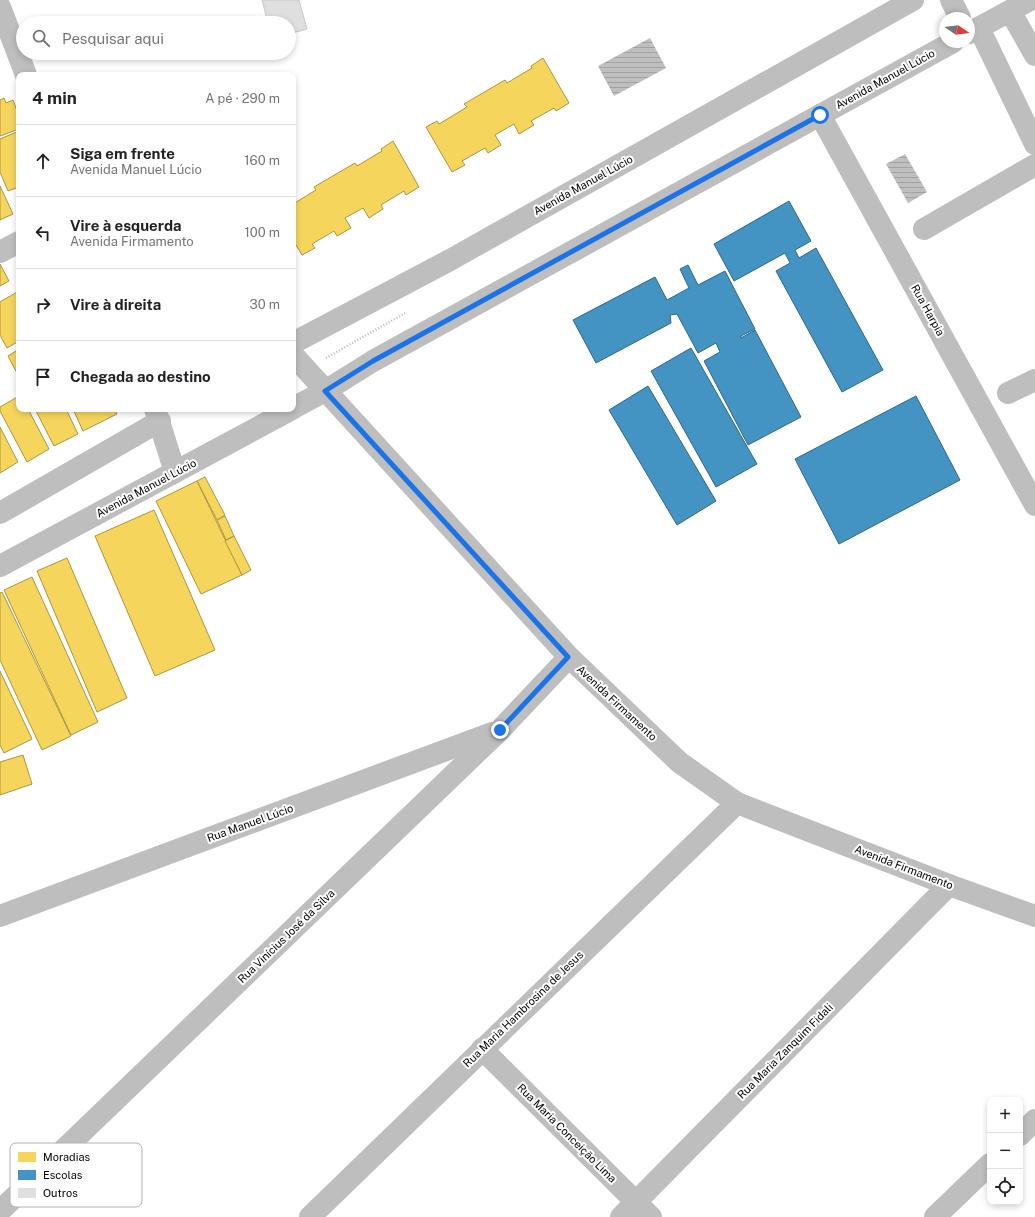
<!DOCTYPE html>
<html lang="pt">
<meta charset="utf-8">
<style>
body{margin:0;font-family:"Public Sans",sans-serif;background:#f2f2f2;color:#202124}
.controls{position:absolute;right:12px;bottom:12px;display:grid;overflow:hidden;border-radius:8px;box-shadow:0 2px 6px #0003}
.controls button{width:36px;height:36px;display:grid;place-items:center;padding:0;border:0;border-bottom:1px solid #e0e0e0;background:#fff;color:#202124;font:20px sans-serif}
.compass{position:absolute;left:939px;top:12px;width:36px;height:36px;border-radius:50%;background:#fff;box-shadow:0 2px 6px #0003;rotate:103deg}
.stop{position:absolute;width:12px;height:12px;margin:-9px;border:3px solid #1a73e8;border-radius:50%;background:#fff}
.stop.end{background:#1a73e8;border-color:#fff;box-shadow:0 1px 4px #0008}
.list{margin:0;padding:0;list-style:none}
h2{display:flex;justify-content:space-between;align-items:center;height:52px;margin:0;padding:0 16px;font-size:17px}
h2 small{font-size:13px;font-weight:400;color:#757577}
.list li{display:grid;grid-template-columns:26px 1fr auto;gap:12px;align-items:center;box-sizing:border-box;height:72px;padding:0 16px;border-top:1px solid #e0e0e0}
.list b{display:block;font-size:15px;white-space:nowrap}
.list p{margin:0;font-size:13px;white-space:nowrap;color:#757577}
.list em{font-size:13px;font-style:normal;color:#757577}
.icon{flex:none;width:22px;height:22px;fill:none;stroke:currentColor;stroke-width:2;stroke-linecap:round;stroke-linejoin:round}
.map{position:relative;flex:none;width:1035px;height:1217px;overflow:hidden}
.search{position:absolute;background:#fff;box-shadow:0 2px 6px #0003;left:16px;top:16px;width:280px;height:44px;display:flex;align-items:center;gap:10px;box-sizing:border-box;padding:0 14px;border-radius:22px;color:#757577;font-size:15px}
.panel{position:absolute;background:#fff;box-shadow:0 2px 6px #0003;left:16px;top:72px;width:280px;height:340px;border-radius:8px}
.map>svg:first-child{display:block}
</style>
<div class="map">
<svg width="1035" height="1217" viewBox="0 0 1035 1217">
<defs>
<pattern id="water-rules" width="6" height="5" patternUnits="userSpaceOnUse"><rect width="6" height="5" fill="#bfbfbf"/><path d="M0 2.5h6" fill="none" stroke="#a2a2a2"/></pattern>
</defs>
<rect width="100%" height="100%" fill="#fff"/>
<g fill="url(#water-rules)">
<polygon points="650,38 666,68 614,96 598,66"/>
<polygon points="905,154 927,192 908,203 886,164"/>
</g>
<g fill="#f6d55c" stroke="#ac9540">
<polygon points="543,58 569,103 556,111 554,108 531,121 534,125 519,134 514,124 495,135 501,145 488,153 485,148 462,161 465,165 452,172 426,127 437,121 439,124 467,107 464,104 505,80 507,83 532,68 531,66"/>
<polygon points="4,98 6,103 13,100 19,116 19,129 0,136 0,100"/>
<polygon points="19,131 19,187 8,191 0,172 0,139"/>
<polygon points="393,141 419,187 406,195 404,191 381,205 383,209 369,218 363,208 345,218 351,228 337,236 334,231 312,244 315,248 302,255 293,240 293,204 316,190 314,187 355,163 357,166 382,151 381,149"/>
<polygon points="0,186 13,214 0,220"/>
<polygon points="0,264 9,281 0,286"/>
<polygon points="17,292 19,296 19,341 7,348 0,335 0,302"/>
<polygon points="19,349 19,377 8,356"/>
<polygon points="19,396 19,409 28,409 49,449 27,462 0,411 0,407"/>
<polygon points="35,409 66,409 78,434 54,446"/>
<polygon points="73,409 114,409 117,414 83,431"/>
<polygon points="0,427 18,462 0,473"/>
<polygon points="205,477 225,515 217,520 197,481"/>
<polygon points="197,481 242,575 201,594 156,501"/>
<polygon points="154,510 215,650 155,676 95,536"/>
<polygon points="225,516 234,536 226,540 217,520"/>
<polygon points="234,536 251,570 242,575 225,541"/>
<polygon points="67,558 127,698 97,712 37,571"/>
<polygon points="32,577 98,722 71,735 4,590"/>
<polygon points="2,592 71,736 42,750 0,660 0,593"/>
<polygon points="0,671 32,739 4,753 0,745"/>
<polygon points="23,755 32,784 0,795 0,762"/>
</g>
<g fill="#4393c3" stroke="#2f6788">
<polygon points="789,201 811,241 795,250 799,258 816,248 883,370 842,392 776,271 790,263 785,253 734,281 714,244"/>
<polygon points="688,265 698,285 725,271 755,329 741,336 741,338 755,330 801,417 748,445 704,361 720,352 716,343 698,353 677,314 670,315 671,323 596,363 573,320 655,277 667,300 689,288 680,269"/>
<polygon points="691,348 757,464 716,487 651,371"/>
<polygon points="648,386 716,501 677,525 609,410"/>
<polygon points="916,396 960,480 839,544 795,459"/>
</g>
<polygon fill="#dfdfdf" stroke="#c7c7c7" points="262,0 299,0 307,29 289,34 289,23 268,23"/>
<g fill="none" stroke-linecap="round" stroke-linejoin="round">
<polyline stroke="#b9b9b9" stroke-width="2.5" stroke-dasharray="1 2" stroke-linecap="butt" points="326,358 407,312"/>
<g stroke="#bebebe" stroke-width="22">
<polyline points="951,0 960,18"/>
<polyline points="0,7 26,75"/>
<polyline points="1010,11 1035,55"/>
<polyline points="979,28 1035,144"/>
<polyline points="969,33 1030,0"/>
<polyline points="820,115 1035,505"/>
<polyline points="924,229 1035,165"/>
<polyline points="0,252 19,242"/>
<polyline points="293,343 450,260 913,0"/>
<polyline points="293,355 569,657 679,762 737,803 949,885 1035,916"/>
<polyline points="1008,393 1035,380"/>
<polyline points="293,408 325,391 373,361 953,42"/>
<polyline points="155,409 175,472"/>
<polyline points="0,513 160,421"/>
<polyline points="0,566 175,472 292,409"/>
<polyline points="0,916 492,733"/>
<polyline points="482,1049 651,1217"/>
<polyline points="1020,1135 1035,1120"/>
<polyline points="0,1211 500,730 569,657"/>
<polyline points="310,1217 737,803"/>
<polyline points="621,1217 949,885"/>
<polyline points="935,1217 990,1164"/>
</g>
</g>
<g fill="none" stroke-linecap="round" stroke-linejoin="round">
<polyline stroke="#1a73e8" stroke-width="5" points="500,730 568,657 325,391 373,361 820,115"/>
</g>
<g text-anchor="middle" stroke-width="4" stroke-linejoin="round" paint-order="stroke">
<g font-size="11" fill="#000" stroke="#fff">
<text transform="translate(885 79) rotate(-29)" y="4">Avenida Manuel Lúcio</text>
<text transform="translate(583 185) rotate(-29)" y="4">Avenida Manuel Lúcio</text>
<text transform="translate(928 310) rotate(61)" y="4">Rua Harpia</text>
<text transform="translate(146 488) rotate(-28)" y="4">Avenida Manuel Lúcio</text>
<text transform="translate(617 703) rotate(43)" y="4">Avenida Firmamento</text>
<text transform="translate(250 823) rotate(-20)" y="4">Rua Manuel Lúcio</text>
<text transform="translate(904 867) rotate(21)" y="4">Avenida Firmamento</text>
<text transform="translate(286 936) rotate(-44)" y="4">Rua Vinícius José da Silva</text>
<text transform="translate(523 1009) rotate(-44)" y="4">Rua Maria Hambrosina de Jesus</text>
<text transform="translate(785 1051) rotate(-45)" y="4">Rua Maria Zanquim Fidali</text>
<text transform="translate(567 1133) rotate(45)" y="4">Rua Maria Conceição Lima</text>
</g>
</g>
<rect x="10" y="1143" width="132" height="64" rx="6" fill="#fff" stroke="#b2b2b2" stroke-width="1"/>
<rect x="18" y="1152" width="18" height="10" fill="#f6d55c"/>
<rect x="18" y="1170" width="18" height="10" fill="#4393c3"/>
<rect x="18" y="1188" width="18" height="10" fill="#dfdfdf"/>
<g font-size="11" fill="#000">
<text x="43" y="1161">Moradias</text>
<text x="43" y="1179">Escolas</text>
<text x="43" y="1197">Outros</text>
</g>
</svg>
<div class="controls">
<button>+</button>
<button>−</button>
<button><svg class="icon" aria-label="locate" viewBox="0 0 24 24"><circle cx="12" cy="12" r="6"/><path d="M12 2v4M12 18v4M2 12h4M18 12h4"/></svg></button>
</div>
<svg class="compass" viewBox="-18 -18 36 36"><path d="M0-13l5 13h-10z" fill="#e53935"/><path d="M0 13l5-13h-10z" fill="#757577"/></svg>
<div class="stop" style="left:820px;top:115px"></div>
<div class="stop end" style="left:500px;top:730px"></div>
<div class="search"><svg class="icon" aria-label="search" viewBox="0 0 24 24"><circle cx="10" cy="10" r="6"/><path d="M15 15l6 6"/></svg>Pesquisar aqui</div>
<section class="panel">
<h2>4 min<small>A pé · 290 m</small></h2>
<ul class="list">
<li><svg class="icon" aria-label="ahead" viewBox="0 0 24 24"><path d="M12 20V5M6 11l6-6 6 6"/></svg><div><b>Siga em frente</b><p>Avenida Manuel Lúcio</p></div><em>160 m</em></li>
<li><svg class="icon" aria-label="left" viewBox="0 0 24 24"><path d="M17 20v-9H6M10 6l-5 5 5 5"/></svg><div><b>Vire à esquerda</b><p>Avenida Firmamento</p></div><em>100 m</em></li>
<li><svg class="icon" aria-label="right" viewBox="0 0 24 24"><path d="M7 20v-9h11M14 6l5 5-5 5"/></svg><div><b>Vire à direita</b></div><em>30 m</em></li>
<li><svg class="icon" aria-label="arrive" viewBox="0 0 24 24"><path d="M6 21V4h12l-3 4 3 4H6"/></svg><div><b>Chegada ao destino</b></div></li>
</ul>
</section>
</div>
